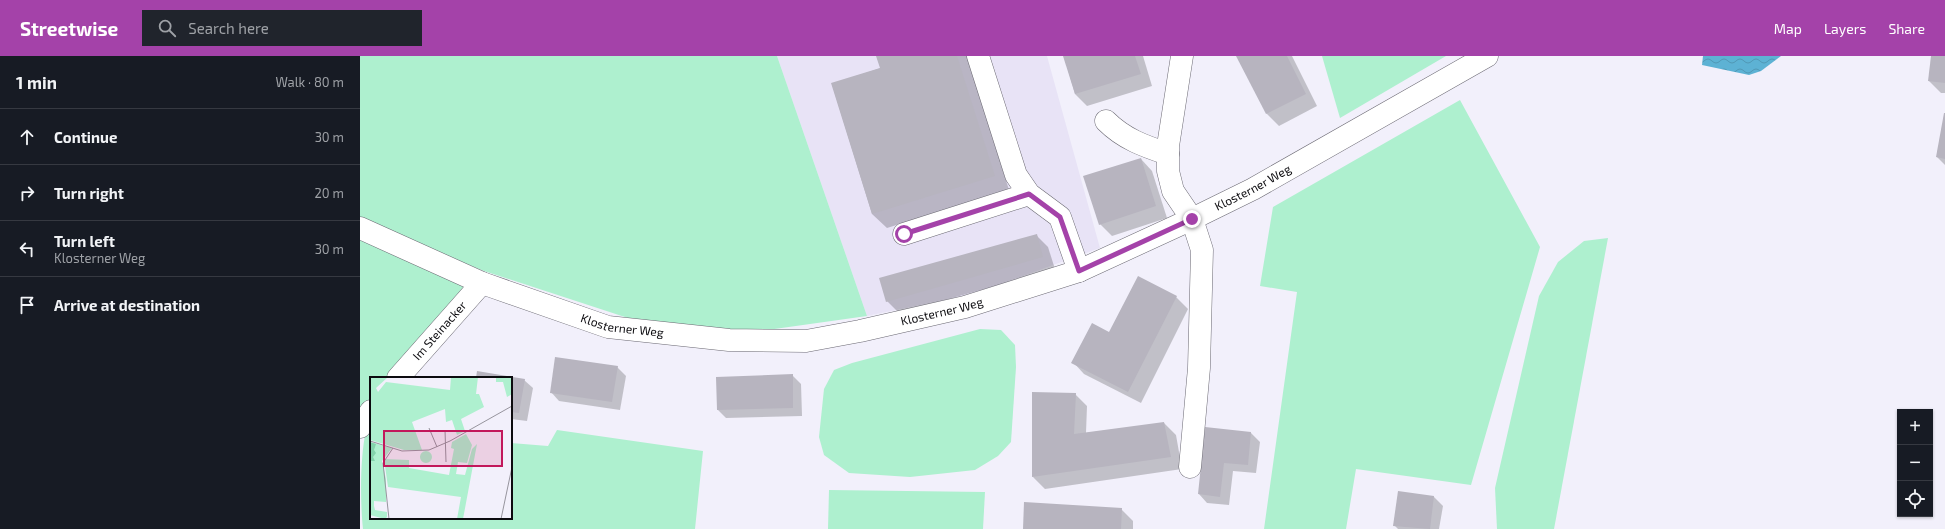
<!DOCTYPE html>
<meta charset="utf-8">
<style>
body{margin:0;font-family:"Exo 2",sans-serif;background:#20242c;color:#f1f3f6}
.controls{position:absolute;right:12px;bottom:12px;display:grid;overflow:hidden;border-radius:0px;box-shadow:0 1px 3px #0004}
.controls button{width:36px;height:36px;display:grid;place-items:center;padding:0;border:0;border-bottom:1px solid #363941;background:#171b24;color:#f1f3f6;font:20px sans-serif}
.stop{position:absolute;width:12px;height:12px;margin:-9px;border:3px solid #a442a9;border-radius:50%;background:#fff}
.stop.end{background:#a442a9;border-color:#fff;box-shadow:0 1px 4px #0008}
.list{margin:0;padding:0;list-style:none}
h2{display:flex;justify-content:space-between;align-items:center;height:52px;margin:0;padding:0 16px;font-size:17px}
h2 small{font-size:13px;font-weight:400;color:#9ea1a6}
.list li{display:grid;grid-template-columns:26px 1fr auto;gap:12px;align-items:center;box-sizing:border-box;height:56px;padding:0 16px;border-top:1px solid #363941}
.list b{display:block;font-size:15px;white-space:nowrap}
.list p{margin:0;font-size:13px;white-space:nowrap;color:#9ea1a6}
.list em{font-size:13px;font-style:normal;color:#9ea1a6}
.icon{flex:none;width:22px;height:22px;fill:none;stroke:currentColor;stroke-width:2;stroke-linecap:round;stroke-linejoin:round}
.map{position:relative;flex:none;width:1585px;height:473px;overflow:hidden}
header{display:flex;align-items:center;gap:24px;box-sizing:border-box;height:56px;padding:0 20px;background:#a442a9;color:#fff}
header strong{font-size:19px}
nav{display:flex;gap:22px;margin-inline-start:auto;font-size:14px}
.search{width:280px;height:36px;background:#20242c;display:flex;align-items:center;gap:10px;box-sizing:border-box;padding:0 14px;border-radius:0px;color:#9ea1a6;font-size:15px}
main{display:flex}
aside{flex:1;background:#171b24}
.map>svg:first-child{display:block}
</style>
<header>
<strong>Streetwise</strong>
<div class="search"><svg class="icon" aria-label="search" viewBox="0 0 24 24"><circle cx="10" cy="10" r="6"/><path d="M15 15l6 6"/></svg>Search here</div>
<nav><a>Map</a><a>Layers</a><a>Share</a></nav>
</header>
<main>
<aside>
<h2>1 min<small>Walk · 80 m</small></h2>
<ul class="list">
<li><svg class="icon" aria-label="ahead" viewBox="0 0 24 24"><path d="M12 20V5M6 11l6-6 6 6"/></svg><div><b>Continue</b></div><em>30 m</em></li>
<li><svg class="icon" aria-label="right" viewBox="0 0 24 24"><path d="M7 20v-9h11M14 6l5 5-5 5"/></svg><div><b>Turn right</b></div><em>20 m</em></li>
<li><svg class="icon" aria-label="left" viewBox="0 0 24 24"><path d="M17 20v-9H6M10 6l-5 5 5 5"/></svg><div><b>Turn left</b><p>Klosterner Weg</p></div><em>30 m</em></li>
<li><svg class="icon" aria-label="arrive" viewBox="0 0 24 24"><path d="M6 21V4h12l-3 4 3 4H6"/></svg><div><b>Arrive at destination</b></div></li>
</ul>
</aside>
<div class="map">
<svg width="1585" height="473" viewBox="0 0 1585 473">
<defs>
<pattern id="water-waves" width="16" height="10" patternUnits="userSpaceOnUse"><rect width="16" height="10" fill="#5db2d4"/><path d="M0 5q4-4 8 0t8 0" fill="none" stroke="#5098b5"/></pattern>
</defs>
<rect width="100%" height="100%" fill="#f2f0fb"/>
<polygon fill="#e8e3f6" points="417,0 687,0 740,192 613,238 507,260"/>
<g fill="#aef0cf">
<polygon points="0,0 417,0 507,260 378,278 271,263 124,215 0,165"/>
<polygon points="962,0 1086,0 980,62"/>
<polygon points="1100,44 1180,191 1111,429 996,413 986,473 904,473 937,236 900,230 913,151"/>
<polygon points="0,181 108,230 31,322 11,322 11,345 0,358"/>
<polygon points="1248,182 1194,473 1137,473 1135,432 1179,240 1198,206 1224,185"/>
<polygon points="620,273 641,274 655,289 656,311 651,386 638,400 615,414 550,421 489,417 464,399 459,381 464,333 474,314 492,307"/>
<path d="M6 374H11V462H151V387L188 390 197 374 343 395 335 473H3C0 445 0 402 6 374Z"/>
<polygon points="469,434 625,436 623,473 468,473"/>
</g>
<polygon fill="url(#water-waves)" points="1343,0 1421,0 1401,15 1389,19 1342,9"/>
<g fill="#0003">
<polygon points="518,0 607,0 649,134 527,172 512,158 472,28 521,12"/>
<polygon points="704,0 783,0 792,30 727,50 715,38"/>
<polygon points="877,0 932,0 957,50 919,70 907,58"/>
<polygon points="1572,0 1585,0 1585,37 1581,37 1569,25"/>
<polygon points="1585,59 1585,109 1577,101"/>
<polygon points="781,103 792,115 807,162 752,180 740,168"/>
<polygon points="676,179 688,191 695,213 539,257 527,245"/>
<polygon points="816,241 828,253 781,347 724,318 713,306 750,277"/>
<polygon points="257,311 266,320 260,354 199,345 191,336"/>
<polygon points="118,316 164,324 173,332 167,365 151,363 151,322 117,322"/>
<polygon points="432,319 441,328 442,360 366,362 358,354"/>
<polygon points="715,338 727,350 726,377 804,367 816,379 822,413 685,433 673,421"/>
<polygon points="846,372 891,377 900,386 896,417 873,415 869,449 847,447 839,438"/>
<polygon points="1039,436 1074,441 1083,450 1079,473 1038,473 1034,469"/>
<polygon points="761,453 773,465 773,473 664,473"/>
</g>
<g fill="#b7b4bf">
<polygon points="516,0 597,0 635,120 512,158 471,27 520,12"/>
<polygon points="703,0 775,0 781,18 715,38"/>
<polygon points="876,0 927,0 946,38 906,58"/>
<polygon points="1571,0 1585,0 1585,27 1568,25"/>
<polygon points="1584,57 1585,57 1585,103 1576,101"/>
<polygon points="781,102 796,150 739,169 723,120"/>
<polygon points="677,178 683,201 526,246 519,222"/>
<polygon points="778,220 817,240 768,336 711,307 732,267 749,276"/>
<polygon points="195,301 258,310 252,346 190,337"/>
<polygon points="117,315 165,323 159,357 151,356 151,322 116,322"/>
<polygon points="433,318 433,352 357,354 356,321"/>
<polygon points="672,336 716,337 714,378 804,366 811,401 672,421"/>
<polygon points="845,371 891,376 888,409 864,407 860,441 838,438"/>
<polygon points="1038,435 1074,440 1070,473 1033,470"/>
<polygon points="664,446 762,452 761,473 663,473"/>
</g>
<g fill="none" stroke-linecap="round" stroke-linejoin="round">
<defs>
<g id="minor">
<polyline points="618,0 656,119 669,138 700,161 719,215"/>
<polyline points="822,0 808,90 808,115 813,135 832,163 842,194 839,312 830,411"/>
<path d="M746 65C764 83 784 90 808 98"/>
<path id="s1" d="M0 172 122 227 248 271 369 284 446 285 500 275 605 251 719 215 832 163 893 133 1127 0"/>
<polyline points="544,178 669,138"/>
<path id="s2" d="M38 322 122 227"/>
<polyline points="0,371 11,355"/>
</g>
</defs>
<use href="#minor" stroke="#6a6872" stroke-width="23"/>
<use href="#minor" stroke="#fff" stroke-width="22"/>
</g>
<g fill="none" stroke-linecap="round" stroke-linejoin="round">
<polyline stroke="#a442a9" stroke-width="5" points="544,178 669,138 700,161 719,215 832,163"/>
</g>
<g text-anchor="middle" stroke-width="3" stroke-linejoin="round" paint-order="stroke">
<g font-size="12" fill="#0c0b0f" stroke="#f2f0fb">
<text dy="4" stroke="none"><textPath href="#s1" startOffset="941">Klosterner Weg</textPath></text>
<text dy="4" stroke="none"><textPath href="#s1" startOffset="605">Klosterner Weg</textPath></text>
<text dy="4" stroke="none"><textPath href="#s1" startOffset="281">Klosterner Weg</textPath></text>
<text dy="4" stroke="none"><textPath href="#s2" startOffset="63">Im Steinacker</textPath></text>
</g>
</g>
<g transform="translate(10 321)">
<rect width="142" height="142" fill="#f2f0fb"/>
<path d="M0 0H18L6 11 8 15 16 5 80 13 81 0H108L106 17H109L114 30 91 42 95 54 87 58 82 43 76 45 75 32 42 45 52 73H34L0 63ZM126 0H142V17L137 20 133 5H126ZM96 57 102 68 97 86 88 85 86 97 95 98 102 72 107 67 93 142H87L91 120 18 110 14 82 39 83V91L79 98 84 72 81 71 82 65ZM0 65 22 71 12 84 16 102V125L4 124V129L5 133 17 135V140L15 142 0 138ZM50 80a6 6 0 1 1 12 0a6 6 0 1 1-12 0Z" fill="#aef0cf"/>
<path d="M0 65 6 67 4 73 6 76 3 80 5 84H0Z" fill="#83d3ac"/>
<path fill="none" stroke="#96949d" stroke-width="1" d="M59 51 67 70M75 53 76 85M0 64 32 74 59 73 80 64 142 29M19 142 13 86 23 71M131 142 142 90"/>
<path fill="#c2185b" fill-opacity="0.15" stroke="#c2185b" stroke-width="2" d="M14 54H132V89H14Z"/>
<rect width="142" height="142" fill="none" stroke="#0c0b0f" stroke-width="2"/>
</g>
</svg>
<div class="controls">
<button>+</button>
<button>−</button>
<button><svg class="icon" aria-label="locate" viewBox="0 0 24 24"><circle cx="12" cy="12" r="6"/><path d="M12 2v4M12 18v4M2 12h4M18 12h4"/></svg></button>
</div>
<div class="stop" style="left:544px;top:178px"></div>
<div class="stop end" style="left:832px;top:163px"></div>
</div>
</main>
